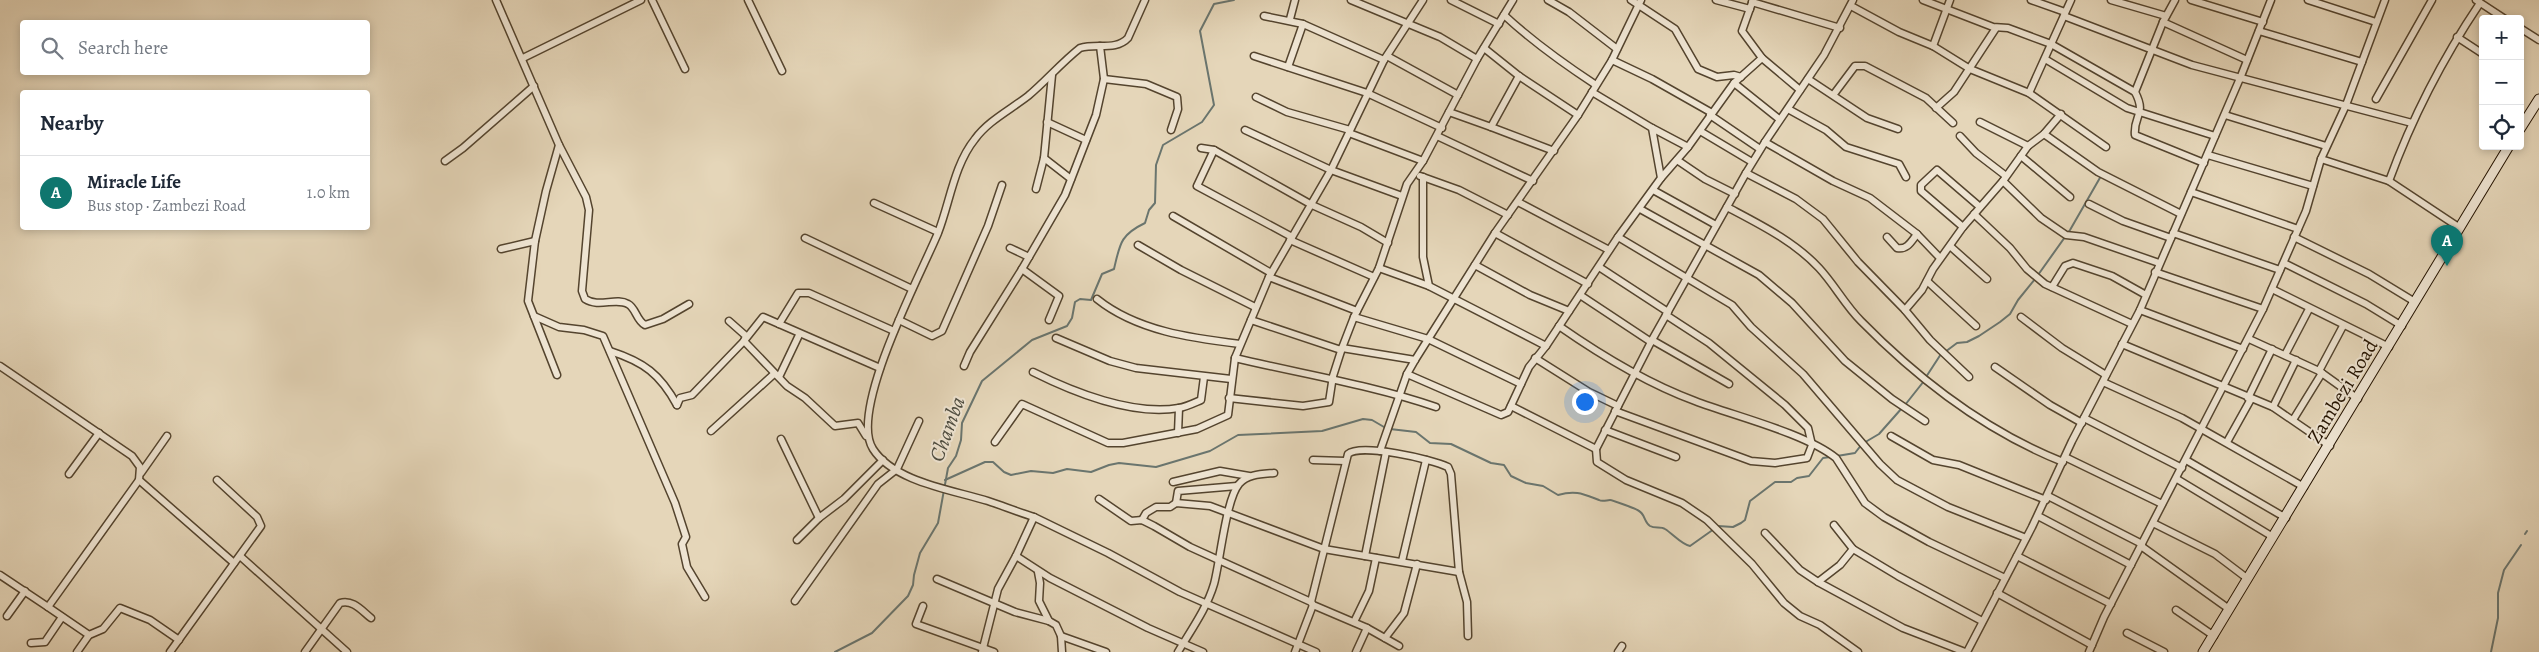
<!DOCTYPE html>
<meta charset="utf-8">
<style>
body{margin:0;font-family:Alegreya,serif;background:#f2f2f3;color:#1f2937}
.controls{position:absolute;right:15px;top:15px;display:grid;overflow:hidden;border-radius:5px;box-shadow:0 2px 8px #0003}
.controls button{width:45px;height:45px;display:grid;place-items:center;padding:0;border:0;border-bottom:1px solid #e0e1e3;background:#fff;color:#1f2937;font:25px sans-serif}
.you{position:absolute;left:1584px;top:401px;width:18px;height:18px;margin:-12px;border:4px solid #fff;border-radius:50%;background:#1a73e8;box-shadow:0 0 0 8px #1a73e833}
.badge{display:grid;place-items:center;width:32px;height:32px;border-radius:50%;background:#0f766e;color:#fff;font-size:16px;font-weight:700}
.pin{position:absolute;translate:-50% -41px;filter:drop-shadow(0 1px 2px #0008)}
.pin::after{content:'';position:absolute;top:26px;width:18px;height:15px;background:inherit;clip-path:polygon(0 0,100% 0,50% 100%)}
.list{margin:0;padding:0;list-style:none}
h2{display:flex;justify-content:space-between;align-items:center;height:65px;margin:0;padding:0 20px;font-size:21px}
h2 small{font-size:16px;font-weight:400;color:#747a83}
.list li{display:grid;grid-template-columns:32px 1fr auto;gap:15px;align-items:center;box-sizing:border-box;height:75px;padding:0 20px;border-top:1px solid #e0e1e3}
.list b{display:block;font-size:19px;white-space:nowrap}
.list p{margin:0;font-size:16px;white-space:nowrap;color:#747a83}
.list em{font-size:16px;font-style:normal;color:#747a83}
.icon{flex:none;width:28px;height:28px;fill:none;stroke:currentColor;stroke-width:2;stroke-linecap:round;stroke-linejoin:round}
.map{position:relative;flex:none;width:2539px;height:652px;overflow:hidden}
.search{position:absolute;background:#fff;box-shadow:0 2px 8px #0003;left:20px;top:20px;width:350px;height:55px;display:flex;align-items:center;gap:12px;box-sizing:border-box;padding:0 18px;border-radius:5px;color:#747a83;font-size:19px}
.panel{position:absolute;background:#fff;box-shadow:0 2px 8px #0003;left:20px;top:90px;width:350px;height:140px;border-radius:5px}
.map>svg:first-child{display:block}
</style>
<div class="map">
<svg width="2539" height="652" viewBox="0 0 2539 652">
<rect width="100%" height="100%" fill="#e5d6b9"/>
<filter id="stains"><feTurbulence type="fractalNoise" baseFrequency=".004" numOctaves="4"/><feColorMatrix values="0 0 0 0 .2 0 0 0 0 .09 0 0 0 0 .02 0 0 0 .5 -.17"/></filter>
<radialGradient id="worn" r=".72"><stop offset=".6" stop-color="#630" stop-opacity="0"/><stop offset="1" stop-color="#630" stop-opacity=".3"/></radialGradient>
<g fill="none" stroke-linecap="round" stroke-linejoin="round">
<g stroke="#6a756e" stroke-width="2">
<polyline points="2038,275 2070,230 2101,176"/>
<polyline points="1945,352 1957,343 1967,342 1979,336 2000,322 2010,314 2018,300 2035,279"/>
<polyline points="1926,377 1941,354"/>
<polyline points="1905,405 1924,381"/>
<path d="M1390 429 1416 432 1430 443 1451 444 1491 463 1504 465 1511 476 1526 483 1543 486 1558 495C1576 490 1583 494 1599 500 1602 502 1607 500 1610 500 1612 500 1637 509 1639 511 1645 514 1644 522 1650 526 1655 529 1661 526 1665 529 1673 534 1681 544 1690 546L1714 529"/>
<polyline points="1837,456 1855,453 1862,444 1879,434 1902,408"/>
<polyline points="945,480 985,462 993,462 1004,472 1011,475 1031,471 1053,473 1067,469 1091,472 1109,465 1119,463 1156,467 1210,451 1238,435 1322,431 1363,419 1372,420 1384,427"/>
<polyline points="1718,526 1733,527 1741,523 1745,520 1750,501 1775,482 1791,482 1797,478 1809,476 1823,458 1830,457"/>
<polyline points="2525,534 2527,531"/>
<path d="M835 652 872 633 908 596 913 585 914 575 920 553 938 523 948 468 956 456 961 440 962 423 982 381 1032 340 1067 326 1072 318 1075 302 1080 299 1091 300 1102 274 1114 269C1120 244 1120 235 1145 223L1149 210 1155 203 1156 165 1163 145 1202 122 1214 105 1200 31 1214 4 1234 0"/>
<polyline points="2491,652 2498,618 2498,593 2504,570 2521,545"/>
</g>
<defs>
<g id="street">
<polyline points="496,0 559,145 546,191 535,241 528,301 557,375"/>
<polyline points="652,0 685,69"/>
<polyline points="748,0 782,71"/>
<polyline points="1351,0 1440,37 1477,59"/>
<polyline points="1451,0 1499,24"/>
<polyline points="1548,0 1569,12 1617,49"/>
<polyline points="1631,0 1675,29 1698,69 1717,77 1734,75 1741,77"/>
<polyline points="1716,0 1750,9"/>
<polyline points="1753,0 1742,31 1762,58 1800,90"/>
<polyline points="1853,0 1824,55 1765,142 1746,173 1652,340 1596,449 1597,462 1626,480 1682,503 1707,520 1752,564 1784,603 1800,616 1820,625 1858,652"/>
<path d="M1923 0 1993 27 2008 28 2051 44 2135 92C2147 115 2133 115 2135 135L2204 163"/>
<polyline points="2031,0 2065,12"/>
<polyline points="2111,0 2166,16"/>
<polyline points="2175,0 2163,22 2247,60"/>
<polyline points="2191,0 2263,22"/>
<polyline points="2308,0 2376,22"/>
<polyline points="2476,0 2505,19"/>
<polyline points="1752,2 1840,28"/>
<polyline points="1851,6 1899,32 1933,46 1970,69 2029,93 2106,147"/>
<path d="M1504 15C1532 41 1564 64 1596 85"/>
<polyline points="1264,16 1303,24 1384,60"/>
<polyline points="2064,16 2192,65 2412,123"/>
<polyline points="1290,19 1295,0"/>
<polyline points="2520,28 2539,40"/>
<polyline points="2259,31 2362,62"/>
<polyline points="2457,37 2483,54"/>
<polyline points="1933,46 1950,0"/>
<polyline points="1484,48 1519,76 1578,115"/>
<polyline points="1254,56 1367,93 1442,128"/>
<polyline points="1387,56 1458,95"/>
<polyline points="523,58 641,0"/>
<polyline points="2045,59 2127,108 2215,136"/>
<polyline points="1612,60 1652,79 1712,113"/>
<polyline points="1288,67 1303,24"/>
<polyline points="1104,79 1146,84 1177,97 1178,109 1171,130"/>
<polyline points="1808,79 1867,118 1898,129"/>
<polyline points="1734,83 1779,119"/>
<polyline points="2135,92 2163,22"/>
<polyline points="2029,93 2071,0"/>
<polyline points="1834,94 1855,66 1865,66 1926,98 1953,123"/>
<polyline points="1256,97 1287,112 1350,130"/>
<polyline points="2376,99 2432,0"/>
<polyline points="1936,108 1954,92 1996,28"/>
<polyline points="1788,109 1826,130 1846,147 1899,164 1906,177"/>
<polyline points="1449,112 1491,127 1519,76"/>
<polyline points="1710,115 1760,149"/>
<polyline points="2225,115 2326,146"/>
<polyline points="1047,122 1086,140"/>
<polyline points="1980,122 2028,146"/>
<polyline points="1491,127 1554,151"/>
<polyline points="1652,128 1688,147"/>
<polyline points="1245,130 1331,170 1402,196"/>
<polyline points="1700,131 1752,162"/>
<polyline points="1349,133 1423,161"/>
<polyline points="2044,134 2098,172 2181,214"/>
<polyline points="1437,136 1533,181"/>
<polyline points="1960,136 1976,153 2006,176"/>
<polyline points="1765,142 1833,181 1870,198 1917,234 1940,258"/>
<path d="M559 145 586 197 589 210 582 291 585 299C599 308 616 297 628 304 636 308 636 320 645 325L663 319 689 304"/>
<polyline points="1201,148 1214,150 1312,205 1361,227 1388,243"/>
<polyline points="1214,150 1197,186 1292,237"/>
<polyline points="2208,155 2313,186"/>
<polyline points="2021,156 2070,197"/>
<polyline points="1044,158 1071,179"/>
<polyline points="2321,159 2389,181 2460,228"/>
<polyline points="1677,160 1705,179 1735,194"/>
<polyline points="445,161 463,148 534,86"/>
<polyline points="1746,173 1796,199 1823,219 1858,262 1905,310 1930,340 1969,377"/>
<polyline points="1420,176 1459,190 1508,215"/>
<polyline points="1423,177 1423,257 1429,286 1546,346"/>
<polyline points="1661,178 1688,147 1734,83 1762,58"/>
<polyline points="2003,181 2041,218 2066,235 2084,237 2159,263"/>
<path d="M2389 181C2412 118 2443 58 2480 3"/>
<polyline points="1036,189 1044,158 1052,75"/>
<polyline points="1653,190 1716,225"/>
<polyline points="2191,192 2298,229"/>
<polyline points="1518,202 1609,250"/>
<polyline points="874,203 938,232"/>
<polyline points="2089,204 2123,221 2171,238"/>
<path d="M1727 207C1759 224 1794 241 1819 268 1834 284 1845 305 1861 321 1919 380 1985 431 2063 462"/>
<polyline points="1640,209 1759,275 1792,303 1845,361 1892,399 1925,421"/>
<polyline points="1974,214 2010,248 2027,269 2045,284 2132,324"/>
<polyline points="1173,216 1271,273"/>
<polyline points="1963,227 1921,191 1921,185 1937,170 1980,207"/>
<polyline points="1495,233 1588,284"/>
<polyline points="2173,233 2280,270"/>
<polyline points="1618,237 1732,305 1751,327 1803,374 1880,464 1897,480 1948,507 2026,538"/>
<path d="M1887 237 1897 248C1907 250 1911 242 1917 234"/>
<polyline points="2294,237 2369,274 2415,302"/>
<polyline points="805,238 912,289"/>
<polyline points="1290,240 1374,277"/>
<polyline points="1138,245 1181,270 1255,307"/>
<polyline points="1950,246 1987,279"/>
<polyline points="1010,248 1029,257 1022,269 1059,296 1049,320"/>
<polyline points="501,249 535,241"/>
<polyline points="1029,257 1065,195 1096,115 1104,79 1100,46"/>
<polyline points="2284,263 2366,304 2402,326"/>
<polyline points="1475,265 1530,295 1569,311"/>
<polyline points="1599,267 1668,312"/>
<polyline points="1379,268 1429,286"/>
<polyline points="2155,272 2263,309"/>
<polyline points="1269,277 1357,311"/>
<polyline points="1927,281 1976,326"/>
<polyline points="2052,287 2065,266 2073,263 2112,276 2146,295"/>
<polyline points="2272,289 2389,347"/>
<polyline points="1580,295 1651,342"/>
<path d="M1097 299C1137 331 1191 338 1240 344"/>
<polyline points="1905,310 1922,290 1933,269 1963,227 2003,181 2028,146 2044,134 2061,114"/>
<polyline points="2140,310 2243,349"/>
<polyline points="534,316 559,327 584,330 603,336 675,503 686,537 682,544 687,567 705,597"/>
<polyline points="1354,317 1428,339 1521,384"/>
<polyline points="2021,317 2062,348 2106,375"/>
<polyline points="899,320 932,336 942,331 988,226 1002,185"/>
<polyline points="1251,320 1341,350"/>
<polyline points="729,321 746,336 744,341 787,386 805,398 835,426 858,423 866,436"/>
<polyline points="779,324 798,293 809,293 894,331"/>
<path d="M1559 326C1602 356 1646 383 1695 401 1734 416 1805 433 1836 458L1865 503 1884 517 1929 542 2005 578"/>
<polyline points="1056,338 1110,361 1136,368 1231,379"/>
<polyline points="2249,339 2319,371 2358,399"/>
<polyline points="1652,340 1729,384"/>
<polyline points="2122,344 2273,407 2330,446"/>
<polyline points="1342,348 1415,360"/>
<path d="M610 351C644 362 660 374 677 405"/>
<polyline points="2285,355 2309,309"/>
<path d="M1235 358C1302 374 1372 385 1436 407"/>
<polyline points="1535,358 1589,392 1618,406"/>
<polyline points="0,366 132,456 140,467 139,480 48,607 89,635"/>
<polyline points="964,366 970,352 1022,269"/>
<polyline points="1995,367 2050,405 2082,423"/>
<polyline points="2319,371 2343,326"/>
<path d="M1033 372C1073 392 1133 416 1179 408 1186 407 1194 403 1201 400L1204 377"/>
<polyline points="1407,374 1501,415 1508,412 1529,367 1546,346 1618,237 1661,178 1652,128 1592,92"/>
<polyline points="779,377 799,335"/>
<polyline points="2103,382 2182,418 2304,487"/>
<polyline points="1229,398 1303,406 1329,402 1333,376 1342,348 1354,317 1379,268 1407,184 1423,161 1477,59 1513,0"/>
<polyline points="2248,398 2272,349"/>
<polyline points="677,405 680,398 692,395 744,341 763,317 880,368"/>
<polyline points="1511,406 1596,449"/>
<polyline points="2273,407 2296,360"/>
<polyline points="1615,411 1751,461 1775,463 1807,458 1812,445 1808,428 1785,405 1709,343 1666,315"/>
<polyline points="2084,418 2182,468"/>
<polyline points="2293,420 2322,373"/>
<polyline points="1605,430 1676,457"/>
<polyline points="711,431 774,374"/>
<polyline points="1178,433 1179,408"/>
<polyline points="1891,436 1933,460 1959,465 2046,500"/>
<polyline points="781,439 819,518 844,499 883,460"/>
<polyline points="995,442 1022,404 1108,443 1123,443 1197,429 1228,415 1235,358 1269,277 1331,170 1384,60 1423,0"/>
<polyline points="2227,442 2251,399"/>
<polyline points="1380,451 1407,374 1415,360 1495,233 1578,115 1612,60 1641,0"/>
<polyline points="2065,457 2162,504"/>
<polyline points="1313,460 1345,461"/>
<polyline points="2186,460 2286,518"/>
<polyline points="141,473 167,436"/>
<polyline points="69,474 99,433"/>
<polyline points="2177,479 2273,537"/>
<polyline points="139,480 234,563"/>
<polyline points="1173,482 1220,471 1249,476"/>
<polyline points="2048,496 2142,544"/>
<polyline points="1099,499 1131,521 1142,520 1154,526 1190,547 1311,602 1313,605 1367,628 1356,652"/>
<polyline points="1176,503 1178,491 1237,486"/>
<polyline points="2038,516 2131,565"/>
<path d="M1034 517C1018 512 1003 506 988 501 953 490 894 482 873 449 848 411 921 274 938 233 950 202 954 165 975 139 988 121 1010 110 1028 96 1046 81 1061 63 1080 48 1096 43 1116 51 1128 38L1145 0"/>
<polyline points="1142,520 1146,513 1156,507 1170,507 1176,503 1210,506 1324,549 1459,572"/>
<polyline points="2153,523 2215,554 2248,579"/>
<polyline points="1834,525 1853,549 1898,576 1982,621"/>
<polyline points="1765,533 1800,570 1818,582 1903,628 1965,652"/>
<polyline points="797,540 819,518"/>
<polyline points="2141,546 2229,609"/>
<polyline points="240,556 347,652"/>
<polyline points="1016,556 1050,578 1148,628 1203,652"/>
<polyline points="1365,556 1386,452"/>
<polyline points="2017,556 2111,604"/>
<polyline points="1402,561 1426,460"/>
<polyline points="1038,572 1040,583 1039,601 1049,621 1056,625 1061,636 1062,652"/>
<polyline points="0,575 48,607"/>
<polyline points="937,579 1015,612 1049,621"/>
<polyline points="1818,582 1840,565 1853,549"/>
<polyline points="1997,593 2092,645"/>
<polyline points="795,601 878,484 897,469 919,421"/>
<path d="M1311 602 1348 454C1360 443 1432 459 1448 467L1451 474 1459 572 1467 602 1468 636"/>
<polyline points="923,606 916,624 994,652"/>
<polyline points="2176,610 2214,636"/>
<polyline points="7,616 25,591"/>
<polyline points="1354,622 1369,591 1376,558"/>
<polyline points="1367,628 1399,646"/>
<polyline points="2127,633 2164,652"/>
<polyline points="1061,636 1106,652"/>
<polyline points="1385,638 1404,613 1417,564"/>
<polyline points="31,643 45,642 62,617"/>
<polyline points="77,652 89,635 103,629 120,608 150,620 179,640"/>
<polyline points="170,652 261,526 257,517 217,480"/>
<path d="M305 652 340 603C353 599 362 611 371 618"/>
<polyline points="982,652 998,589 1016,556 1034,517 1108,553 1180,592 1316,652"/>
<path d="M1178 652C1191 630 1207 608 1214 584 1220 562 1226 499 1239 484 1247 474 1263 474 1274 473"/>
<polyline points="1295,652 1313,605"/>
<polyline points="1618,652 1622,646"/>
<polyline points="1967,652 2032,527 2072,441 2140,310 2241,76 2271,0"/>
<polyline points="2089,652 2104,617 2263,309 2306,211 2321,159 2346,105 2385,0"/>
</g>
<g id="secondary">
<polyline points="2520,129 2539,99"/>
<polyline points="2203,652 2509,146"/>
</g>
</defs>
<use href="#street" stroke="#54442e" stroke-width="9"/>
<use href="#secondary" stroke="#241300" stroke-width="11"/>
<use href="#street" stroke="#eee4d2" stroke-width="6"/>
<use href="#secondary" stroke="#eee4d2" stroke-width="9"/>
</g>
<g text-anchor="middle" stroke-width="4" stroke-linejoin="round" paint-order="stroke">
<g font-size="20" fill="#241300" stroke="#eee4d2">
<text transform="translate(2342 391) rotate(-59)" y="7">Zambezi Road</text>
</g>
<g font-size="21" font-style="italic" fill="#4d4c40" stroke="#eee4d2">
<text transform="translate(947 429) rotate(-70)" y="7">Chamba</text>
</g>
</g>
<rect width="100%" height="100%" filter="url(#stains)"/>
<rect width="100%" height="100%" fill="url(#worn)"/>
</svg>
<div class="controls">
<button>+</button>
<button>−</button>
<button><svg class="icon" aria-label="locate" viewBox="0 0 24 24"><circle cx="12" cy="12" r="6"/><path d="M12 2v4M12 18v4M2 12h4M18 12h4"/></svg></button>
</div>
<div class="you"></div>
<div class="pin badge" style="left:2447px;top:266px">A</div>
<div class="search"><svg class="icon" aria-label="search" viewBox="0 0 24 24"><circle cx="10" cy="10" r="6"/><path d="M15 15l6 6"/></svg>Search here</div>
<section class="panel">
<h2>Nearby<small></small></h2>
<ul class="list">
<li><span class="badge">A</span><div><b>Miracle Life</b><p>Bus stop · Zambezi Road</p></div><em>1.0 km</em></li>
</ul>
</section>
</div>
